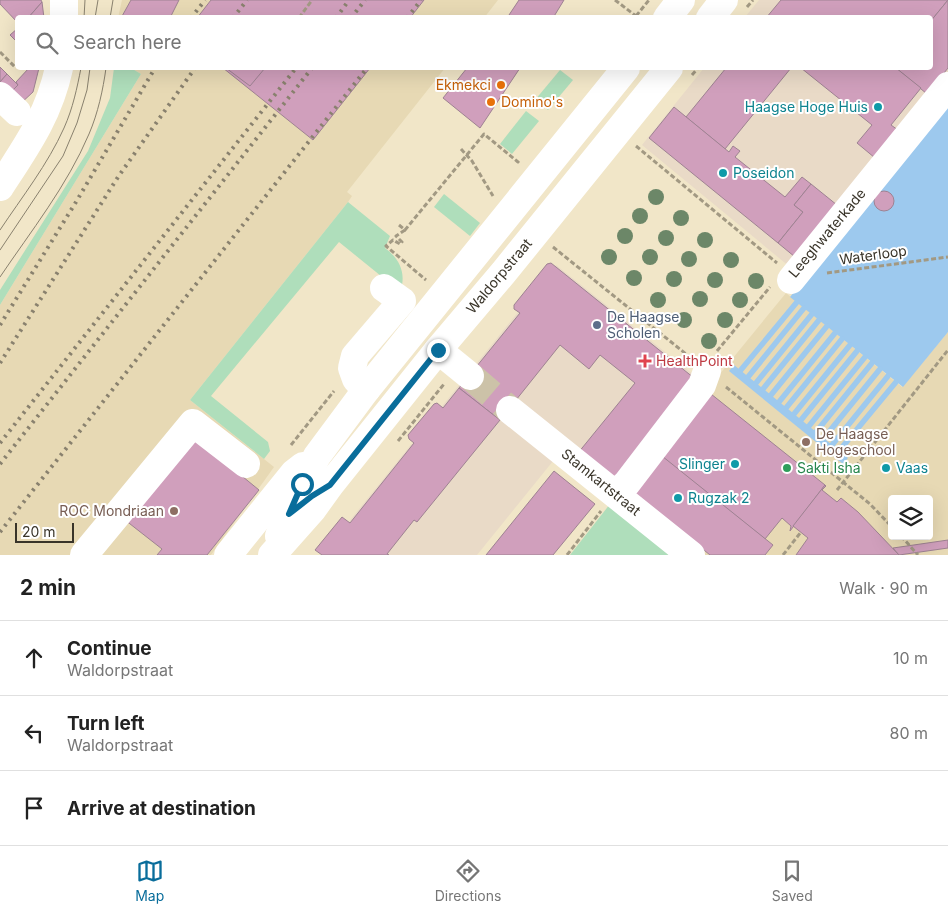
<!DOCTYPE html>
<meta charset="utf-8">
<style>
body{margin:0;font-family:Inter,sans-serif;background:#f2f2f2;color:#222}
.controls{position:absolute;right:15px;bottom:15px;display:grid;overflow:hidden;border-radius:5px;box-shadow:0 5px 20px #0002}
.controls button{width:45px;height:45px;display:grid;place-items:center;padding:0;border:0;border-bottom:1px solid #e0e0e0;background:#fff;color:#222;font:25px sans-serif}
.scale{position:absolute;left:15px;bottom:12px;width:59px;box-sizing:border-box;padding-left:5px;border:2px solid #393429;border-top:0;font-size:14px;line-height:18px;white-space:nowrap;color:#393429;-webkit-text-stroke:4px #fff;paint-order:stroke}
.stop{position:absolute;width:15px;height:15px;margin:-11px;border:4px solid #096d9b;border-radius:50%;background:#fff}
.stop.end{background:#096d9b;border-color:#fff;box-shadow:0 1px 5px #0008}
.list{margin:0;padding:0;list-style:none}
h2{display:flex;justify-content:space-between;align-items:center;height:65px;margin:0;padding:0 20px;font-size:21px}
h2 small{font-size:16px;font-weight:400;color:#767676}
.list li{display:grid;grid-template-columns:32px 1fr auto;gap:15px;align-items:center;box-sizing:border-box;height:75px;padding:0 20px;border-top:1px solid #e0e0e0}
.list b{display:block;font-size:19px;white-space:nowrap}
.list p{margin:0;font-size:16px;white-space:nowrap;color:#767676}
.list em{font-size:16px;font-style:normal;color:#767676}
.icon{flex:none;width:28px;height:28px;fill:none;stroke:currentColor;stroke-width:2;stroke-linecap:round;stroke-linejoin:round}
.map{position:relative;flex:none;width:948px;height:555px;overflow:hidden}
.search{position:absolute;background:#fff;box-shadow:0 5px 20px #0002;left:15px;right:15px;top:15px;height:55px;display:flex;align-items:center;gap:12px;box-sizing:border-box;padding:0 18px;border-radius:5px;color:#767676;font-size:19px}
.sheet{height:290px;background:#fff}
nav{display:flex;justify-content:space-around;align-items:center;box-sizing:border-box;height:70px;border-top:1px solid #e0e0e0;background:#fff;font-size:14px;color:#767676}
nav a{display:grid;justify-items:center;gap:2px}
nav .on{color:#096d9b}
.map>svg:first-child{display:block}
</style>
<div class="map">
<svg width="948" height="555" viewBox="0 0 948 555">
<rect width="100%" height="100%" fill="#f1e6c8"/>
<g fill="#e9dac7">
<polygon points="759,0 948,0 948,86 796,272 642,145 704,68 930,68 930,18 745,17"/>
<polygon points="556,265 699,379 615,484 566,445 477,555 322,555"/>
</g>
<g fill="#e7d9b4" fill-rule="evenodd">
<polygon points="122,0 498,0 484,18 118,18"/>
<polygon points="131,68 445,68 347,192 352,196 348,202 190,400 274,467 211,555 0,555 0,305 141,74"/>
<path d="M786 293 902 387 948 332V555H692L620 496ZM892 499H929V536H892Z"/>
</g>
<g fill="#afdebb">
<polygon points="114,68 131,68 141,74 0,305 0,290 88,151 110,98"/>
<polygon points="560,70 573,80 548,110 535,100"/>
<polygon points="526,111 539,121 512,154 500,144"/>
<polygon points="444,194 480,223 470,236 434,207"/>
<path d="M348 202 390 236 385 248C397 257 405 269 402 285L397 289 339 242 211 396 268 442 270 451 264 459 190 400Z"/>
<polygon points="610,504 669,555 570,555"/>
</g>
<g fill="#9dc9ee">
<polygon points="948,103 948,332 903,387 790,297"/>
<polygon points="734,365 848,458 843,464 729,371"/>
</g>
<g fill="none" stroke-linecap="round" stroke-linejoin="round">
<g stroke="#9dc9ee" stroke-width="5.5">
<polyline points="740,371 797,302"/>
<polyline points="748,377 804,308"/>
<polyline points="756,383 812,314"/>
<polyline points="763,389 819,320"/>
<polyline points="771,395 827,326"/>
<polyline points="779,402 835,333"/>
<polyline points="786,408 842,339"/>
<polyline points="794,414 850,345"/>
<polyline points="801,420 857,351"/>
<polyline points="809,426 865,357"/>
<polyline points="816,432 872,363"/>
<polyline points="824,438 880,369"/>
<polyline points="832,445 888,376"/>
<polyline points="839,451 896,382"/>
</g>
</g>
<g fill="#d09fbc" stroke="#9e8292">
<polygon points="0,0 41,0 42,2 28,18 18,18 18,23 0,4"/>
<polygon points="131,0 179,0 170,18 121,18"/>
<polygon points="211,0 424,0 410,18 197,18"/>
<polygon points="519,0 564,0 553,18 507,18"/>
<polygon points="781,0 948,0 930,22 930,18 766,18"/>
<polygon points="948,0 948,68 927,94 896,68 930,68 930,22"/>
<polygon points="42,2 44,18 28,18"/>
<polygon points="18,28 18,43 10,35"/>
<polygon points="0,67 7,74 0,82"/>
<polygon points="29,68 39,68 33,92 19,105 9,94 18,85 16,82"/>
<polygon points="223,68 370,68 313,140"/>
<polygon points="226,68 265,68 250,86"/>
<polygon points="467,68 520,68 480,128 443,98"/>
<polygon points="726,68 791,68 725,149 686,117"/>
<polygon points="801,68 896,68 921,88 891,125 898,130 875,158 857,143 872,125"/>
<polygon points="7,74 18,85 9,94 0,86 0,82"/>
<polygon points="674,107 729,152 733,146 740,151 735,157 785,197 802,177 811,184 794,205 803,212 778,243 649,138"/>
<polygon points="811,184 837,205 795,257 778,243 803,212 794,205"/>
<circle cx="884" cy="201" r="10"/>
<polygon points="551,263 694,378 614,482 578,453 635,383 600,355 589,369 560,345 500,420 459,388 520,313 514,309 514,305 547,264"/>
<polygon points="459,388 500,420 417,522 414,520 387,554 389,555 322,555 315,550 342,517 350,523 414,443 409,439 408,435 434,404 437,403 443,408"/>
<polygon points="706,390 825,485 790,531 791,526 782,518 765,539 661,456"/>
<polygon points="193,436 259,490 207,555 157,555 162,549 125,520"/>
<polygon points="657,452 773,545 765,555 710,555 629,489"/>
<polygon points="554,471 595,504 553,555 486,555"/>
<polygon points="825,485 826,486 822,490 837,502 841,498 858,512 899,555 796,555 808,538 793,526"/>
<polygon points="948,540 948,548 899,555 893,548"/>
</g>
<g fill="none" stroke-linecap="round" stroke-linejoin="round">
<polyline stroke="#ccc2a8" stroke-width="28" stroke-dasharray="28 14" stroke-linecap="butt" points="470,376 510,410"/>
<g stroke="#a29983" stroke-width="3" stroke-dasharray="5 2.5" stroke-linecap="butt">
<polyline points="615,0 636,16 635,18"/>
<polyline points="747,7 753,0"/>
<polyline points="636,16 649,0"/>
<polyline points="299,18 312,0"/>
<polyline points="0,52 15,67"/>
<polyline points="692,75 698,68"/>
<polyline points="636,146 777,263"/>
<polyline points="461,149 472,161 493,196"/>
<polyline points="399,225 405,230 484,134 518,162 519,160"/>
<polyline points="405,230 396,236 402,242 400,244 393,240 386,246 426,280"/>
<polyline points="553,247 691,358"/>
<polyline points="827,273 948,257"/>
<polyline points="717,351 770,287"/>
<polyline points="726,387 870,504 892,527"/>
<polyline points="398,441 444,384"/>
<polyline points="291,445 334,391"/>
<polyline points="837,490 948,350"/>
<polyline points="901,536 918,555"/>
<polyline points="567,555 601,511"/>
<polyline points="783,555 801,532"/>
</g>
<g stroke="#fff" stroke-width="28">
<polyline points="64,18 64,0"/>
<polyline points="667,18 681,0"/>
<polyline points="710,18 724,0"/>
<polyline points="0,96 17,112"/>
<path d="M0 187C26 147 49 115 59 68"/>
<polyline points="791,280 948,86"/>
<polyline points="438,350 470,376"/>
<polyline points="366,390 356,379 352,368 355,356 402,301 384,288"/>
<polyline points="510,410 691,555"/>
<polyline points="616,493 627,483 702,385 707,371"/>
<polyline points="279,536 302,484 317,456 366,390 626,68"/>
<polyline points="84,555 193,423 246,464"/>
<polyline points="228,555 294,473 303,466"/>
<polyline points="272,555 312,510 330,485 438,350 504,272 669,68"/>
</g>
<g stroke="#89816e" stroke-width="1">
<polyline points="84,18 85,0"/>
<polyline points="95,18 98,0"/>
<polyline points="110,18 113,0"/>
<path d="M0 230C22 197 48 164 64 128 73 108 77 88 81 68"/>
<polyline points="0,250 63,156 77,123 87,90 90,68"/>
<path d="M0 277C31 231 67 186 89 134 98 113 103 90 106 68"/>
</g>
<g stroke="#89816e" stroke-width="4" stroke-dasharray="2.5 5" stroke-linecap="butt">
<polyline points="191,18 205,0"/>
<polyline points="233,18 247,0"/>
<polyline points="336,18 349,0"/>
<polyline points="351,18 365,0"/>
<polyline points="407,18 421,0"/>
<polyline points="0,325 76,202 155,68"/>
<polyline points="0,363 118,177 195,68"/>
<polyline points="0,443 296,68"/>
<polyline points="0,464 312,68"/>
<polyline points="0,532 367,68"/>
</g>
</g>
<g fill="#6c8768">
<circle cx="656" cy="197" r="8"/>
<circle cx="640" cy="216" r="8"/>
<circle cx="681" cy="218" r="8"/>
<circle cx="625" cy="236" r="8"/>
<circle cx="666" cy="238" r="8"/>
<circle cx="705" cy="240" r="8"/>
<circle cx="609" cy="257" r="8"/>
<circle cx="650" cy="257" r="8"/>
<circle cx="689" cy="259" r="8"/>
<circle cx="731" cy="260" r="8"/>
<circle cx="634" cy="278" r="8"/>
<circle cx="674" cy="279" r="8"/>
<circle cx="715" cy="280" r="8"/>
<circle cx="756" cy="281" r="8"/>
<circle cx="700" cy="299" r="8"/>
<circle cx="658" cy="300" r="8"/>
<circle cx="740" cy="300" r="8"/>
<circle cx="684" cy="320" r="8"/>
<circle cx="725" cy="320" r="8"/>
<circle cx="709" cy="341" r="8"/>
</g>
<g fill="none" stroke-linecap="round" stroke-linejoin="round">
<polyline stroke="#096d9b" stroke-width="6" points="302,484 289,514 312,496 330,485 438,350"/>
</g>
<g fill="#e8710a" stroke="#fff" stroke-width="2">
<circle cx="501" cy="85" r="5"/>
<circle cx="491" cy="102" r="5"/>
</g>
<g fill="#0f9aa8" stroke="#fff" stroke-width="2">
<circle cx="878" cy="107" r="5"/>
<circle cx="723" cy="173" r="5"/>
<circle cx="735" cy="464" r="5"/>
<circle cx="886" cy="468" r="5"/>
<circle cx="678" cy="498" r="5"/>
</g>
<circle fill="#5c6f8a" stroke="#fff" stroke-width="2" cx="597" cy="325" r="5"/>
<path fill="#e0444e" stroke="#fff" stroke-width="2" d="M642.5 353.5h5v5h5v5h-5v5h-5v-5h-5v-5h5z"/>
<g fill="#8d6e63" stroke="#fff" stroke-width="2">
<circle cx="806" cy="442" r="5"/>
<circle cx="174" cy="511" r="5"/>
</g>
<circle fill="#2e9e5b" stroke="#fff" stroke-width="2" cx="787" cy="468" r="5"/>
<g text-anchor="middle" stroke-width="4" stroke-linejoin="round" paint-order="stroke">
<g font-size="14" fill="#c56008" stroke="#fff" text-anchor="end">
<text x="491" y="90">Ekmekci</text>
<text x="501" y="107" text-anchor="start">Domino's</text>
</g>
<g font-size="14" fill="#0d838f" stroke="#fff" text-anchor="start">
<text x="868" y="112" text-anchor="end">Haagse Hoge Huis</text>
<text x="733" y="178">Poseidon</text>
<text x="725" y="469" text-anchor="end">Slinger</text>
<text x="896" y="473">Vaas</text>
<text x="688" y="503">Rugzak 2</text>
</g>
<g font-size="14" fill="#393429" stroke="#fff">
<text transform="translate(827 233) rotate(-50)" y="5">Leeghwaterkade</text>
<text transform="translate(873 255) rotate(-8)" y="5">Waterloop</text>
<text transform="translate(499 276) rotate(-50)" y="5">Waldorpstraat</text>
<text transform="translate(601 482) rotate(39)" y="5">Stamkartstraat</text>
</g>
<g font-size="14" fill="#4e5e75" stroke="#fff" text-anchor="start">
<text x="607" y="322">De Haagse<tspan x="607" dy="16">Scholen</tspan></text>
</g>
<g font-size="14" fill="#be3a42" stroke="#fff" text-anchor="start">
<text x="656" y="366">HealthPoint</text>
</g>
<g font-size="14" fill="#785e54" stroke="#fff" text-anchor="start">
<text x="816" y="439">De Haagse<tspan x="816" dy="16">Hogeschool</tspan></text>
<text x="164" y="516" text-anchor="end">ROC Mondriaan</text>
</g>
<g font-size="14" fill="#27864d" stroke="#fff" text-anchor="start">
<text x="797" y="473">Sakti Isha</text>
</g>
</g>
</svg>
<div class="controls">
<button><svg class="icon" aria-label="layers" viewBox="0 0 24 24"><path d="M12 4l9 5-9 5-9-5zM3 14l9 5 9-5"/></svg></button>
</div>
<div class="scale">20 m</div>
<div class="stop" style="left:302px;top:484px"></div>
<div class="stop end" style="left:438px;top:350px"></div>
<div class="search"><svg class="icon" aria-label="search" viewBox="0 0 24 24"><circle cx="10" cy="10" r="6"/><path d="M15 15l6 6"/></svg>Search here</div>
</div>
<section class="sheet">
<h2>2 min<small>Walk · 90 m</small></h2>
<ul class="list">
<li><svg class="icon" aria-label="ahead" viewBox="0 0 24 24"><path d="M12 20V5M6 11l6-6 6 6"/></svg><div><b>Continue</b><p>Waldorpstraat</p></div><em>10 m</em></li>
<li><svg class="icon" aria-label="left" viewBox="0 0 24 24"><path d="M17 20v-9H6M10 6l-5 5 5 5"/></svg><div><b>Turn left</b><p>Waldorpstraat</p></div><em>80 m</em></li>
<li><svg class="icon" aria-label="arrive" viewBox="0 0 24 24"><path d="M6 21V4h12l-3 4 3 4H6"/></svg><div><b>Arrive at destination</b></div></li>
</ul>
</section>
<nav>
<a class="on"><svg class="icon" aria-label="map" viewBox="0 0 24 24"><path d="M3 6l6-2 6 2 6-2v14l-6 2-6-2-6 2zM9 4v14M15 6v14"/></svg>Map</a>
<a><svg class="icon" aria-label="directions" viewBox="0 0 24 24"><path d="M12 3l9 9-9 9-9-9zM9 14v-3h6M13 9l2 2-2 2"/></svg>Directions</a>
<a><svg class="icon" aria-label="saved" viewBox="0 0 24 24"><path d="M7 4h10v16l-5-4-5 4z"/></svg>Saved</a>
</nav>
